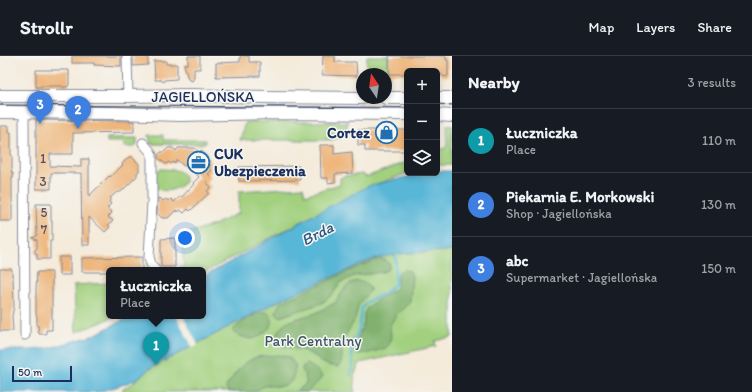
<!DOCTYPE html>
<meta charset="utf-8">
<style>
body{margin:0;font-family:Itim,sans-serif;background:#242831;color:#f1f3f6}
.controls{position:absolute;right:12px;top:12px;display:grid;overflow:hidden;border-radius:6px;box-shadow:0 2px 6px #0003}
.controls button{width:36px;height:36px;display:grid;place-items:center;padding:0;border:0;border-bottom:1px solid #363941;background:#171b24;color:#f1f3f6;font:20px sans-serif}
.compass{position:absolute;left:356px;top:12px;width:36px;height:36px;border-radius:50%;background:#171b24;box-shadow:0 2px 6px #0003;rotate:347deg}
.scale{position:absolute;left:12px;bottom:10px;width:60px;box-sizing:border-box;padding-left:4px;border:2px solid #1b2f5e;border-top:0;font-size:11px;line-height:14px;white-space:nowrap;color:#1b2f5e;-webkit-text-stroke:3px #f6f6f2;paint-order:stroke}
.you{position:absolute;left:185px;top:182px;width:14px;height:14px;margin:-10px;border:3px solid #fff;border-radius:50%;background:#1a73e8;box-shadow:0 0 0 6px #1a73e833}
.badge{display:grid;place-items:center;width:26px;height:26px;border-radius:50%;background:#b45309;color:#fff;font-size:13px;font-weight:700}
.pin{position:absolute;translate:-50% -33px;filter:drop-shadow(0 1px 2px #0008)}
.pin::after{content:'';position:absolute;top:21px;width:14px;height:12px;background:inherit;clip-path:polygon(0 0,100% 0,50% 100%)}
.popup{position:absolute;left:106px;top:211px;width:100px;height:52px;box-sizing:border-box;display:grid;place-content:center;border-radius:6px;background:#171b24;filter:drop-shadow(0 1px 3px #0005);font-size:13px;white-space:nowrap;color:#9ea1a6}
.popup b{font-size:15px;color:#f1f3f6}
.popup::after{content:'';position:absolute;left:50%;top:100%;margin-left:-8px;border:8px solid transparent;border-top-color:#171b24}
.list{margin:0;padding:0;list-style:none}
h2{display:flex;justify-content:space-between;align-items:center;height:52px;margin:0;padding:0 16px;font-size:17px}
h2 small{font-size:13px;font-weight:400;color:#9ea1a6}
.list li{display:grid;grid-template-columns:26px 1fr auto;gap:12px;align-items:center;box-sizing:border-box;height:64px;padding:0 16px;border-top:1px solid #363941}
.list b{display:block;font-size:15px;white-space:nowrap}
.list p{margin:0;font-size:13px;white-space:nowrap;color:#9ea1a6}
.list em{font-size:13px;font-style:normal;color:#9ea1a6}
.icon{flex:none;width:22px;height:22px;fill:none;stroke:currentColor;stroke-width:2;stroke-linecap:round;stroke-linejoin:round}
.map{position:relative;flex:none;width:452px;height:336px;overflow:hidden}
header{display:flex;align-items:center;gap:24px;box-sizing:border-box;height:56px;padding:0 20px;background:#171b24;border-bottom:1px solid #363941}
header strong{font-size:19px}
nav{display:flex;gap:22px;margin-inline-start:auto;font-size:14px}
main{display:flex}
aside{flex:1;background:#171b24}
.map>svg:first-child{display:block}
</style>
<header>
<strong>Strollr</strong>
<nav><a>Map</a><a>Layers</a><a>Share</a></nav>
</header>
<main>
<div class="map">
<svg width="452" height="336" viewBox="0 0 452 336">
<rect width="100%" height="100%" fill="#f6f6f2"/>
<filter id="ink" filterUnits="userSpaceOnUse"><feTurbulence type="fractalNoise" baseFrequency=".025" numOctaves="2"/><feDisplacementMap in="SourceGraphic" scale="8" xChannelSelector="R" yChannelSelector="G"/><feConvolveMatrix kernelMatrix="1 2 1 2 8 2 1 2 1" color-interpolation-filters="sRGB"/></filter>
<filter id="wash" filterUnits="userSpaceOnUse"><feTurbulence type="fractalNoise" baseFrequency=".012" numOctaves="4" result="noise"/><feDisplacementMap in="SourceGraphic" scale="16" xChannelSelector="R" yChannelSelector="G"/><feGaussianBlur stdDeviation="0.9" result="paint"/><feColorMatrix in="noise" values="0 0 0 0 0 0 0 0 0 0 0 0 0 0 0 0 0 1.4 0 .05"/><feComposite in="paint" operator="in"/></filter>
<g filter="url(#wash)">
<rect width="100%" height="100%" fill="#f4ebdb"/>
<g fill="#a2d07e" stroke="#5e806e">
<polygon points="367,0 389,0 389,22 386,23 386,18 366,18"/>
<path d="M245 66H348C346 78 343 80 332 84H240Z"/>
<polygon points="447,69 452,70 452,109 437,109 437,95 447,91"/>
<polygon points="149,79 163,79 163,84 205,84 205,88 151,88"/>
<polygon points="107,82 137,82 137,89 134,91 124,91 124,86 107,86"/>
<polygon points="407,106 407,117 408,117 368,131 203,217 203,214 174,214 184,210 181,179 214,169 239,157 239,135 303,131 305,139 340,128 340,122 345,120 363,118 366,121"/>
<path d="M161 113C172 114 185 112 185 126 178 133 166 138 156 132L155 118 158 115Z"/>
<path d="M430 195H452V281L435 285 436 290 360 307 354 320 355 336H122L124 332 134 327V325L145 317 147 314C203 286 257 254 314 228 335 219 361 205 382 200 398 197 414 197 430 195Z"/>
<polygon points="109,227 109,260 114,260 100,267 76,276 74,229"/>
</g>
<g fill="#81b26d" stroke="#4e7066">
<polygon points="378,203 386,204 390,209 389,213 383,216 354,220 340,227 333,238 322,247 294,256 280,261 276,257 277,253 280,247 353,213"/>
<polygon points="404,214 410,215 412,220 410,245 406,250 397,258 390,269 391,282 389,289 386,292 369,297 357,298 355,295 358,281 364,267 364,258 367,252 379,242 397,232 397,222 399,216"/>
<path d="M356 225C362 226 370 227 370 234 370 236 361 244 359 248 357 252 357 256 356 260 353 269 347 276 343 285 340 293 345 305 338 311L331 310 320 306 316 301 305 295 278 289 276 286 278 275 286 266 316 257 335 247 345 232 350 228Z"/>
<path d="M262 256H268C270 259 273 263 272 267 271 273 257 283 252 283 248 283 236 279 233 276 234 274 233 273 236 271 241 265 254 259 262 256Z"/>
<path d="M279 299 289 301 296 310C295 314 294 320 292 324 287 332 276 331 267 329L253 336H228L226 331C232 322 240 309 250 304 258 299 269 300 279 299Z"/>
<path d="M306 308C312 309 318 315 322 320L321 323 307 336H295L306 328C307 321 302 318 302 311Z"/>
</g>
<path fill="#59b6d7" stroke="#3a729a" d="M437 115H452V195C424 196 395 196 368 205L282 243 147 314C140 326 111 332 98 336H0V294H31L49 292 67 287 92 280 131 260H203V221L319 156 368 130 411 120 427 117H437Z"/>
<polygon fill="#f4ebdb" points="176,260 183,260 198,289 193,292"/>
<g fill="none" stroke-linecap="round" stroke-linejoin="round">
<polyline stroke="#59b6d7" stroke-width="2.5" points="350,319 353,309 351,291 353,285 359,273 362,252 367,246 387,235 395,228 396,198"/>
</g>
<g id="blocks">
<g fill="#eeb67b">
<polygon points="72,0 121,0 121,10 94,9 94,7 72,7"/>
<polygon points="133,0 148,0 148,9 133,10"/>
<polygon points="188,0 200,0 200,13 194,13 194,22 192,25 189,24 188,23 184,8 188,8"/>
<polygon points="240,0 249,0 249,6 260,6 260,20 216,21 216,7 240,6"/>
<polygon points="323,0 335,0 335,6 356,6 357,20 322,19"/>
<polygon points="389,0 446,0 446,4 448,4 448,20 444,21 441,18 437,18 437,15 407,15 407,18 389,18"/>
<polygon points="154,5 166,5 166,8 177,8 177,23 164,24 163,26 161,24 155,24"/>
<polygon points="36,14 69,14 69,29 67,31 62,31 62,30 41,30 40,31 36,31"/>
<polygon points="36,64 134,65 134,76 73,77 73,98 50,98 50,110 81,111 81,103 89,103 89,140 109,120 110,121 123,109 122,108 129,101 132,101 139,108 139,115 137,117 137,120 121,136 117,136 110,142 111,143 109,145 111,148 107,152 112,157 108,161 113,165 108,169 110,171 105,176 89,161 89,189 82,189 81,117 51,117 51,133 36,133"/>
<polygon points="0,70 9,70 9,76 11,76 11,99 12,99 12,113 11,116 13,117 13,122 12,122 12,165 0,165"/>
<polygon points="358,74 407,74 407,95 365,95 365,89 358,89"/>
<polygon points="320,89 334,89 334,98 352,96 353,117 335,118 335,126 328,127 328,122 321,122"/>
<polygon points="168,92 173,92 176,95 178,92 195,92 199,96 201,94 211,105 209,107 211,109 209,111 212,114 208,118 211,121 206,126 211,131 207,135 209,137 190,155 188,153 184,157 180,154 178,156 176,154 168,162 162,162 157,157 158,142 160,142 163,145 166,143 168,145 171,143 174,146 181,140 182,141 194,128 193,127 199,121 187,108 184,110 177,104 174,108 173,106 171,108 169,106 166,108 163,106 158,102 158,99 161,96 164,96"/>
<polygon points="299,110 300,124 239,125 239,111"/>
<polygon points="36,148 51,148 51,165 52,165 52,185 50,185 50,203 37,203 37,198 35,197 35,194 37,192 37,184 32,182 37,180"/>
<polygon points="175,182 175,211 161,211 161,183"/>
<rect x="59" y="201" width="11" height="18"/>
<polygon points="142,201 142,214 109,214 109,216 82,216 82,202"/>
<polygon points="0,213 12,213 12,220 13,220 14,250 12,260 13,275 0,275"/>
<polygon points="37,216 52,216 52,274 46,274 46,278 39,278 38,269 37,269 37,260 36,260 36,233"/>
</g>
</g>
</g>
<g filter="url(#ink)">
<use href="#blocks" fill-opacity="0" stroke="#888d9c" stroke-width="1"/>
<g fill="none" stroke-linecap="round" stroke-linejoin="round">
<defs>
<g id="minor">
<polyline points="127,0 128,40"/>
<polyline points="24,56 25,279"/>
<polyline points="143,87 150,95 152,99 152,146 149,201 151,208 155,214"/>
</g>
<g id="major">
<polyline points="0,40 128,40 192,39 265,41 362,42"/>
<polyline points="386,42 407,42"/>
<polyline points="437,42 452,42"/>
<polyline points="0,56 115,57 180,59 276,57 407,58"/>
<polyline points="437,59 452,60"/>
</g>
</defs>
<use href="#minor" stroke="#888d9c" stroke-width="11"/>
<use href="#major" stroke="#888d9c" stroke-width="14"/>
<use href="#minor" stroke="#fff" stroke-width="9"/>
<use href="#major" stroke="#fff" stroke-width="12"/>
<g stroke="#1b2f5e" stroke-width="1">
<polyline points="437,48 452,49"/>
<polyline points="0,49 407,52"/>
</g>
</g>
</g>
<defs>
<symbol id="shop-ring" viewBox="-11 -11 22 22"><circle r="9.5" fill="#f6f6f2" stroke="#1f6fb2" stroke-width="1.5"/><path d="M-5-2.5h2.3a2.7 3.5 0 0 1 5.4 0H5L5.5 6h-11ZM-1.5-2.5h3a1.5 2.3 0 0 0-3 0Z" fill="#1f6fb2"/></symbol>
<symbol id="office-ring" viewBox="-11 -11 22 22"><circle r="9.5" fill="#f6f6f2" stroke="#1f6fb2" stroke-width="1.5"/><path d="M-6-3h4V-5.5h4V-3h4V5H-6ZM-1-4.5V-3h2v-1.5ZM-6 0V1H6V0Z" fill="#1f6fb2"/></symbol>
</defs>
<g fill-rule="evenodd">
<use href="#shop-ring" x="374" y="64" width="25" height="25"/>
<use href="#office-ring" x="186" y="94" width="25" height="25"/>
</g>
<g text-anchor="middle" stroke-width="3" stroke-linejoin="round" paint-order="stroke">
<g font-size="13" fill="#505165">
<text x="43" y="107">1</text>
<text x="43" y="130">3</text>
<text x="44" y="161">5</text>
<text x="44" y="178">7</text>
</g>
<g font-size="15" fill="#1b2f5e" stroke="#f6f6f2">
<text x="203" y="46">JAGIELLOŃSKA</text>
</g>
<g font-size="15" font-weight="bold" fill="#1b2f5e" stroke="#f6f6f2" text-anchor="end">
<text x="370" y="82">Cortez</text>
<text x="214" y="103" text-anchor="start">CUK<tspan x="214" dy="17">Ubezpieczenia</tspan></text>
</g>
<g font-size="15" fill="#3d5766" stroke="#f6f6f2">
<text x="313" y="290">Park Centralny</text>
</g>
<g font-size="16" font-style="italic" fill="#2e5882" stroke="#f6f6f2">
<text transform="translate(317 177) rotate(-27)" y="6">Brda</text>
</g>
</g>
</svg>
<div class="controls">
<button>+</button>
<button>−</button>
<button><svg class="icon" aria-label="layers" viewBox="0 0 24 24"><path d="M12 4l9 5-9 5-9-5zM3 14l9 5 9-5"/></svg></button>
</div>
<svg class="compass" viewBox="-18 -18 36 36"><path d="M0-13l5 13h-10z" fill="#e53935"/><path d="M0 13l5-13h-10z" fill="#9ea1a6"/></svg>
<div class="scale">50 m</div>
<div class="you"></div>
<div class="pin badge" style="left:156px;top:309px;background:#0f9aa8">1</div>
<div class="popup"><b>Łuczniczka</b>Place</div>
<div class="pin badge" style="left:78px;top:73px;background:#3f7fe0">2</div>
<div class="pin badge" style="left:40px;top:68px;background:#3f7fe0">3</div>
</div>
<aside>
<h2>Nearby<small>3 results</small></h2>
<ul class="list">
<li><span class="badge" style="background:#0f9aa8">1</span><div><b>Łuczniczka</b><p>Place</p></div><em>110 m</em></li>
<li><span class="badge" style="background:#3f7fe0">2</span><div><b>Piekarnia E. Morkowski</b><p>Shop · Jagiellońska</p></div><em>130 m</em></li>
<li><span class="badge" style="background:#3f7fe0">3</span><div><b>abc</b><p>Supermarket · Jagiellońska</p></div><em>150 m</em></li>
</ul>
</aside>
</main>
